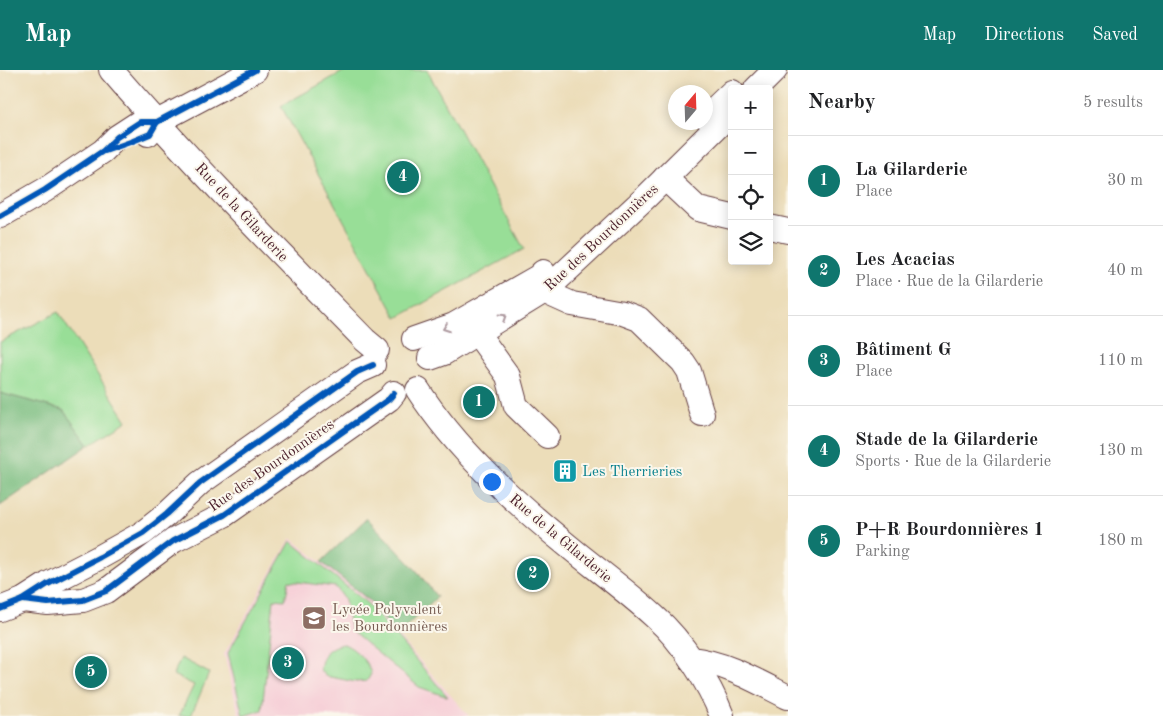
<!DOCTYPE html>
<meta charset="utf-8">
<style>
body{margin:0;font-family:"Old Standard TT",serif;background:#f6f6f6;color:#202124}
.controls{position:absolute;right:15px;top:15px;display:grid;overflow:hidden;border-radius:5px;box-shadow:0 2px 12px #0003}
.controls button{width:45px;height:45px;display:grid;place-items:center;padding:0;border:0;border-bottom:1px solid #e0e0e0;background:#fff;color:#202124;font:25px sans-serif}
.compass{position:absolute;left:668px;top:15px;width:45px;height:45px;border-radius:50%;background:#fff;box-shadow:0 2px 12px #0003;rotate:19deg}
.you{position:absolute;left:491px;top:411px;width:18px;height:18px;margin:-12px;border:4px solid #fff;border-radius:50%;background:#1a73e8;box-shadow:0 0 0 8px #1a73e833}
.badge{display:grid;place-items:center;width:32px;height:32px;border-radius:50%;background:#0f766e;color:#fff;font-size:16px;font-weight:700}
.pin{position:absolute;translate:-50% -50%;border:2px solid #fff;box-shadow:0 1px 5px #0006}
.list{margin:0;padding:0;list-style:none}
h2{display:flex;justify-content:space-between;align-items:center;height:65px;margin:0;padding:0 20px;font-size:21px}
h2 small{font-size:16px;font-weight:400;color:#757577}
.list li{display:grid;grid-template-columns:32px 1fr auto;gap:15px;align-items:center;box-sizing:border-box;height:90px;padding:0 20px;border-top:1px solid #e0e0e0}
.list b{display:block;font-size:19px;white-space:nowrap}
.list p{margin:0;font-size:16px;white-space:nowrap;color:#757577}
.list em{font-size:16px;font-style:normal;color:#757577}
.icon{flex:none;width:28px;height:28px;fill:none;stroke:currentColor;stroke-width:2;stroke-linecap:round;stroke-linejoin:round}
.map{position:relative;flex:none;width:788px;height:646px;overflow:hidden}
header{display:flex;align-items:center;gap:30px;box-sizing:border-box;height:70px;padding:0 25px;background:#0f766e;color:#fff}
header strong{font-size:24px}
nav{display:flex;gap:28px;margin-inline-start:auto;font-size:18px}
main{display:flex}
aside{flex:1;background:#fff}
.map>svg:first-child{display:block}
</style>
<header>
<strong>Map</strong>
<nav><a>Map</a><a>Directions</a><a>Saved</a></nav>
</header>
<main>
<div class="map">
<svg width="788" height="646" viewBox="0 0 788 646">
<rect width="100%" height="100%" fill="#fbf7ec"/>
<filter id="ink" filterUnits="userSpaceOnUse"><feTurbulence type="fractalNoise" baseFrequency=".02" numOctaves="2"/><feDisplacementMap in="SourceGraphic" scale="10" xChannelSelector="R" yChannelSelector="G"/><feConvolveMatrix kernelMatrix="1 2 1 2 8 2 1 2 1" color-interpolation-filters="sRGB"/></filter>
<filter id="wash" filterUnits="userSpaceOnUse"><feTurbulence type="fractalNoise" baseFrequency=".0096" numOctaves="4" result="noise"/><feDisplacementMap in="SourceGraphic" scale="20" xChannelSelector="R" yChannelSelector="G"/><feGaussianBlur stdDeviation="1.12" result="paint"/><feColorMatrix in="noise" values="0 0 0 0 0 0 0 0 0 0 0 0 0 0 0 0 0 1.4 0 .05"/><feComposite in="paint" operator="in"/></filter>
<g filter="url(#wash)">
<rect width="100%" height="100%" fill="#ecddb9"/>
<polygon fill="#f6cfd7" points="291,468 370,531 397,565 469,646 239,646 224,584"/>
<g fill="#98de97" stroke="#717e61">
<polygon points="346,0 427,0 524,179 397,248 281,36"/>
<polygon points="58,242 127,351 89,375 63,340 0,323 0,272"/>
<polygon points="291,471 368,534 448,627 419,617 351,561 345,530 336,517 289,511 285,530 274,529 262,640 243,646 228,583"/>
<path d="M344 574C356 579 368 592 371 604L367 611 356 612 325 606 320 600C322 584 328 576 344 574Z"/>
<polygon points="181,588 209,603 191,646 179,646 194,615 173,605"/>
</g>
<g fill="#7abd80" stroke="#626e56">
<polygon points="0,323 63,340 89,375 0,436"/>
<polygon points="367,448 417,501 437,527 397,565 370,531 321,492"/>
</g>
</g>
<g filter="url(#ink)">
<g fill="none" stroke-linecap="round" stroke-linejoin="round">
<defs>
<g id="minor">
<path d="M111 0C192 94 279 182 365 270L377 280"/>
<polyline points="756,19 775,0"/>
<polyline points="706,47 732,22"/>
<polyline points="148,64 157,52 255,0"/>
<polyline points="665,108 698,139 732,147"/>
<polyline points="0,146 45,120 103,81 117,67 140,52 157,52"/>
<polyline points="769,157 788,161"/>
<polyline points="546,220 552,225 572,234 623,243 639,249 683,292 689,301 702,344"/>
<polyline points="477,263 508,306 516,336 547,366"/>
<polyline points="414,269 454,255 538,207 543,202"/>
<polyline points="430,288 444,283 546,220 646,127 732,42"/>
<path d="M418 320C456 379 512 430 567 475 596 499 627 521 655 547 682 571 709 612 722 646"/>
<polyline points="23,530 48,533 83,530 106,521 173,471 224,445 389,329 394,323"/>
<polyline points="0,539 23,530 48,514 100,487 143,463 167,444 200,413 357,302 373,295"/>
<path d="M691 589C726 593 756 611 788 627"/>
</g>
</defs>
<use href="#minor" stroke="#623c40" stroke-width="26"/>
<use href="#minor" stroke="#fff" stroke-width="24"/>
<defs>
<g id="cycleway">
<polyline points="105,81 133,71 150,64 157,52 255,0"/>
<polyline points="0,146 45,120 103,81 117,67 140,52 157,52"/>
<polyline points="23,530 48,533 83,530 106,521 173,471 224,445 389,329 394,323"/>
<polyline points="0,539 23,530 48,514 100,487 143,463 167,444 200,413 357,302 373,295"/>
</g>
</defs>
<use href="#cycleway" stroke="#fbf7ec" stroke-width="9"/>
<use href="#cycleway" stroke="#0057b8" stroke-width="6"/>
</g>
<defs><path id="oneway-chevron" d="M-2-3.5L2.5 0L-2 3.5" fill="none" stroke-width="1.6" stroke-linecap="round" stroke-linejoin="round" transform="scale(1.25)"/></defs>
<g stroke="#ae9aa0">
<use href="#oneway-chevron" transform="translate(503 247) rotate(-32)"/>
<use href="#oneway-chevron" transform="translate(446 258) rotate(160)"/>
</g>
</g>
<defs>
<symbol id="building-square" viewBox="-11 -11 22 22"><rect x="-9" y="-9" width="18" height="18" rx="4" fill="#0f9aa8" stroke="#fbf7ec"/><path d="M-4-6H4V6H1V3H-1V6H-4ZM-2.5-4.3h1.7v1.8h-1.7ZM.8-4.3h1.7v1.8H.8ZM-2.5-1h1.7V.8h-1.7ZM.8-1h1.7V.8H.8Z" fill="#fff"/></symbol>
<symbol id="school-square" viewBox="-11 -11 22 22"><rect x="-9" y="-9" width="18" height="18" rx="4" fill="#8d6e63" stroke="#fbf7ec"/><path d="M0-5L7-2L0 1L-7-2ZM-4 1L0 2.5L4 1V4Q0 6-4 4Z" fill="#fff"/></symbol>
</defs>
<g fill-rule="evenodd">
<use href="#building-square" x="551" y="387" width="28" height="28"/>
<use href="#school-square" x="300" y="534" width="28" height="28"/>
</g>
<g text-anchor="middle" stroke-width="4" stroke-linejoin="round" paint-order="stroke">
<g font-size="15" fill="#4a1f2b" stroke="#fbf7ec">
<text transform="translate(242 142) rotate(47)" y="5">Rue de la Gilarderie</text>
<text transform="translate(601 167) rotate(-43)" y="5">Rue des Bourdonnières</text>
<text transform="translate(271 395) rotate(-35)" y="5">Rue des Bourdonnières</text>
<text transform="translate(561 468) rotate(40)" y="5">Rue de la Gilarderie</text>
</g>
<g font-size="15" fill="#0d838f" stroke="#fbf7ec" text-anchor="start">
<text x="582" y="406">Les Therrieries</text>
</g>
<g font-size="15" fill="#785e54" stroke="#fbf7ec" text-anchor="start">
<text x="332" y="544">Lycée Polyvalent<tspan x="332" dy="17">les Bourdonnières</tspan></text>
</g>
</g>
</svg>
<div class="controls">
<button>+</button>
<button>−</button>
<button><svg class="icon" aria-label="locate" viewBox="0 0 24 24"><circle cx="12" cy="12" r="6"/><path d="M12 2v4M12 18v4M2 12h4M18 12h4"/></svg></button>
<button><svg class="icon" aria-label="layers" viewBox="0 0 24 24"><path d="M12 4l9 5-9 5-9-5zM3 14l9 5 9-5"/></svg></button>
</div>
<svg class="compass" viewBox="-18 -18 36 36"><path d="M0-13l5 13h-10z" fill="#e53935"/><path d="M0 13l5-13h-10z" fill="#757577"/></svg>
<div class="you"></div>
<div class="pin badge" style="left:479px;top:332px">1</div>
<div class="pin badge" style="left:533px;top:504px">2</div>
<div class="pin badge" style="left:288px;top:593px">3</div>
<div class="pin badge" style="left:403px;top:107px">4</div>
<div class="pin badge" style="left:91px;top:602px">5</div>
</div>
<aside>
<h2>Nearby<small>5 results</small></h2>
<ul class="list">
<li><span class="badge">1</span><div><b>La Gilarderie</b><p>Place</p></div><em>30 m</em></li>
<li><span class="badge">2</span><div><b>Les Acacias</b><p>Place · Rue de la Gilarderie</p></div><em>40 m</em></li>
<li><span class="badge">3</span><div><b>Bâtiment G</b><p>Place</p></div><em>110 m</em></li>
<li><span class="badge">4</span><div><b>Stade de la Gilarderie</b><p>Sports · Rue de la Gilarderie</p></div><em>130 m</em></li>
<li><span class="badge">5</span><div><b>P+R Bourdonnières 1</b><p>Parking</p></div><em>180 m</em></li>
</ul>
</aside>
</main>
